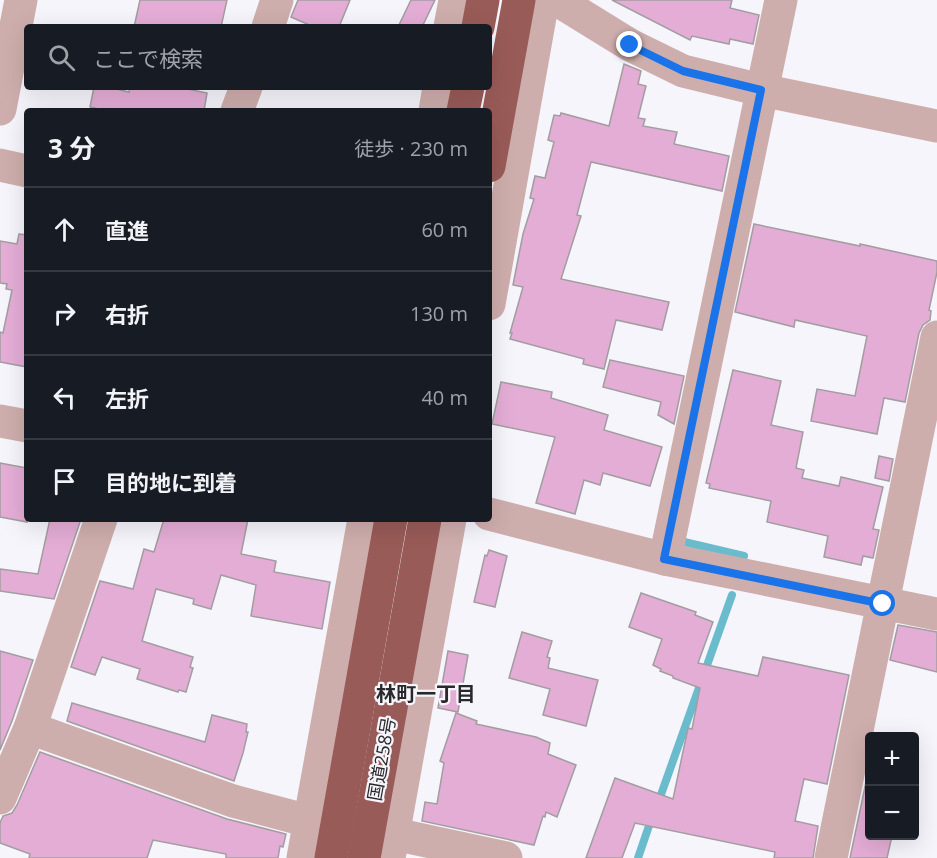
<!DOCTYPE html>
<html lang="ja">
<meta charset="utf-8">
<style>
body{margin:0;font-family:"Open Sans","Noto Sans JP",sans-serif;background:#20242c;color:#f1f3f6}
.controls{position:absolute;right:18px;bottom:18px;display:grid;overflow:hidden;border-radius:6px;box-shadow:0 6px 24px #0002}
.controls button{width:54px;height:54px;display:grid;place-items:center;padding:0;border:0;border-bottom:2px solid #363941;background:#171b24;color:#f1f3f6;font:30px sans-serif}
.stop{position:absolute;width:18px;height:18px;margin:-14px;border:4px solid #1a73e8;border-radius:50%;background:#fff}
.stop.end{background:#1a73e8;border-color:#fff;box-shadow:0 2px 6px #0008}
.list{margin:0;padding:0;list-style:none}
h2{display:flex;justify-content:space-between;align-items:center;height:78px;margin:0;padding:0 24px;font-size:26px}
h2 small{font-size:20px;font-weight:400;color:#9ea1a6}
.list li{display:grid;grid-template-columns:39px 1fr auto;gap:18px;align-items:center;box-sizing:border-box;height:84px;padding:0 24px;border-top:2px solid #363941}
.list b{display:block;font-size:22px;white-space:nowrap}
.list em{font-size:20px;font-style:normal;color:#9ea1a6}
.icon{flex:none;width:33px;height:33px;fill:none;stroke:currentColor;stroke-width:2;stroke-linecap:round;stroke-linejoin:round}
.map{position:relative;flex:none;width:937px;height:858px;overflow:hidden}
.search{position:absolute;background:#171b24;box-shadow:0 6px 24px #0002;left:24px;top:24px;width:468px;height:66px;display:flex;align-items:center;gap:15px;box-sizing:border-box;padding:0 21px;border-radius:6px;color:#9ea1a6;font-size:22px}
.panel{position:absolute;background:#171b24;box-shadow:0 6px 24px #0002;left:24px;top:108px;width:468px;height:414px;border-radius:6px}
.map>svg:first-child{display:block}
</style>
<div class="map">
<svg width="937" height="858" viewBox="0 0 937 858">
<rect width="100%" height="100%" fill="#f5f5fb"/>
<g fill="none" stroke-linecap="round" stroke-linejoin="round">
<g stroke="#6abccd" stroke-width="8">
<polyline points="680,538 680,541 744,556"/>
<polyline points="658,803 732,595"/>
<polyline points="638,858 652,817"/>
</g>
</g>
<g fill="#e4add6" stroke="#a29da0" stroke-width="1.5">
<polygon points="140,0 227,0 221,27 134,27"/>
<polygon points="298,0 350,0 339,27 314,27 291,17"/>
<polygon points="411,0 435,0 422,27 398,27"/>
<polygon points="612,0 732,0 730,8 759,15 753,44 730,39 729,44 692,36 690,40"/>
<polygon points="624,64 641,71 638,84 646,86 638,118 645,119 643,126 677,132 674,144 729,156 722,191 591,162 577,215 581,216 561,279 669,302 662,330 616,320 604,369 583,364 584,359 510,339 512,333 510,333 523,287 513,285 523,234 534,199 530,198 535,176 545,178 554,142 548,140 554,115 560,116 561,113 609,126"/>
<polygon points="94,87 108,87 129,92 130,87 178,87 207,93 204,111 107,111 90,107"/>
<polygon points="754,224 860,246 860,244 937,261 937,272 929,310 931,311 930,320 923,325 919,333 905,402 884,398 877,434 811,421 817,389 855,396 867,336 795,320 794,327 735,312"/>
<polygon points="19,234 27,235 27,367 0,362 0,332 3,333 12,290 6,289 7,284 0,283 0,241 17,244"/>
<polygon points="610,360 684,376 674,424 658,415 661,402 603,387"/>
<polygon points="733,370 781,381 771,425 803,432 796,468 804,470 802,478 839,486 841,477 883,487 873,529 879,530 873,558 863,556 861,565 824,557 828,536 767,522 771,501 709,488 710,484 706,483"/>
<polygon points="501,382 552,392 551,398 608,415 604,430 662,447 650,486 603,473 600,485 584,480 575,514 536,503 555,437 492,424"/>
<polygon points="879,456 893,459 889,481 875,478"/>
<polygon points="0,463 27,468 27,522 0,517"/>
<polygon points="50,519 81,519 54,599 0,591 0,569 38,574"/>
<polygon points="164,519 248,519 241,554 276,561 274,572 330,582 322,629 251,616 256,585 221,575 211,609 193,604 194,599 156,589 142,641 193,657 190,667 193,668 186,692 179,690 178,692 137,679 140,669 102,657 95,675 71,667 100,581 133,589 144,549 154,552"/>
<polygon points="489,550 507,556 495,607 474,602 485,555 487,556"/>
<polygon points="641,593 696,612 695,615 713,622 698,663 758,676 763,657 849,675 827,784 804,779 795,821 818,826 813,858 774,858 775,852 635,823 622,858 586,858 615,778 673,799 688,728 692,729 700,688 673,678 673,676 660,671 661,669 653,665 662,639 629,627"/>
<polygon points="898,625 937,632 937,672 890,660"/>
<polygon points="522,632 552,641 547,657 550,658 548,668 598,680 586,726 543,715 550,689 509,678"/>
<polygon points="0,651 33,660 12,721 0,750"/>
<polygon points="448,651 468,655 458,712 438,708"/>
<polygon points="72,703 205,742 212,715 247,724 246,732 248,732 243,753 234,781 67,721"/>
<polygon points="456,713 477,721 476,724 536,737 550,743 548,754 576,765 557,817 546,812 545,817 543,816 534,845 422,821 425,802 437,804 444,763 440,761"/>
<polygon points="40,752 227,819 286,834 283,847 280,846 278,858 226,858 226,854 153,840 147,858 29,858 30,854 0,843 0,823 3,816 12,813 17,805"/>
<polygon points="870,763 870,836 892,836 887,858 850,858"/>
</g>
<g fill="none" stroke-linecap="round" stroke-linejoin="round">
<g stroke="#ceaeac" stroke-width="33">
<polyline points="557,0 630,45 683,71 761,90 937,126"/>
<polyline points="268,27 277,0"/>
<polyline points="450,27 455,0"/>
<polyline points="0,109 21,0"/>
<polyline points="237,111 246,87"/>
<polyline points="435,111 439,87"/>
<polyline points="0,165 27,171"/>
<polyline points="489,304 543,0"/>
<polyline points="0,421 27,426"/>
<polyline points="489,514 665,559 937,614"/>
<polyline points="665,559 781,0"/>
<polyline points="30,728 233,801 309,821 394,834 506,858"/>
<polyline points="0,798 30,728 101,519"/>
<polyline points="303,858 364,519"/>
<polyline points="389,858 450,519"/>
<polyline points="831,858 937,337"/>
</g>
<g stroke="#995b58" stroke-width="33">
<polyline points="478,27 483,0"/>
<polyline points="463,111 468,87"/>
<polyline points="489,166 519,0"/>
<polyline points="331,858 391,519"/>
<polyline points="364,858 425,519"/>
</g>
</g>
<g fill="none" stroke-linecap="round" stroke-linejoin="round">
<polyline stroke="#1a73e8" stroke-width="8" points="630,45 683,71 761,90 664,559 883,604"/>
</g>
<g text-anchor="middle" stroke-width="4.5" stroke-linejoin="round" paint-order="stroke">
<g font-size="18" fill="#29282b" stroke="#f5f5fb">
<text transform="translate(382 759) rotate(-80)" y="6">国道258号</text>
</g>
<g font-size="20" font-weight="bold" fill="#29282b" stroke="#f5f5fb">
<text x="426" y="701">林町一丁目</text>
</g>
</g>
</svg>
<div class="controls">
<button>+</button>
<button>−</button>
</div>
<div class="stop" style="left:883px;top:604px"></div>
<div class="stop end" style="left:630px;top:45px"></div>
<div class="search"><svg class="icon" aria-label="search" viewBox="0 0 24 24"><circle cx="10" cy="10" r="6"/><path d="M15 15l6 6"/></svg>ここで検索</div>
<section class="panel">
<h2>3 分<small>徒歩 · 230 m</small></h2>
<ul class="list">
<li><svg class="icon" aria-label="ahead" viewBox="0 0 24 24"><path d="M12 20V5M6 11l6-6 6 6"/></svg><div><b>直進</b></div><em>60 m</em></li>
<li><svg class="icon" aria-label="right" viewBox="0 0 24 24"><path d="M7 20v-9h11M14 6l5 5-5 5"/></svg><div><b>右折</b></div><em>130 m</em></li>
<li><svg class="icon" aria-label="left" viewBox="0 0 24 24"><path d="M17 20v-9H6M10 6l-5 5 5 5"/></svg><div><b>左折</b></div><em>40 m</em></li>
<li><svg class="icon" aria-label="arrive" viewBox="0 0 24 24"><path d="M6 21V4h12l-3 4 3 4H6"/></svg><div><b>目的地に到着</b></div></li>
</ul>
</section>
</div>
